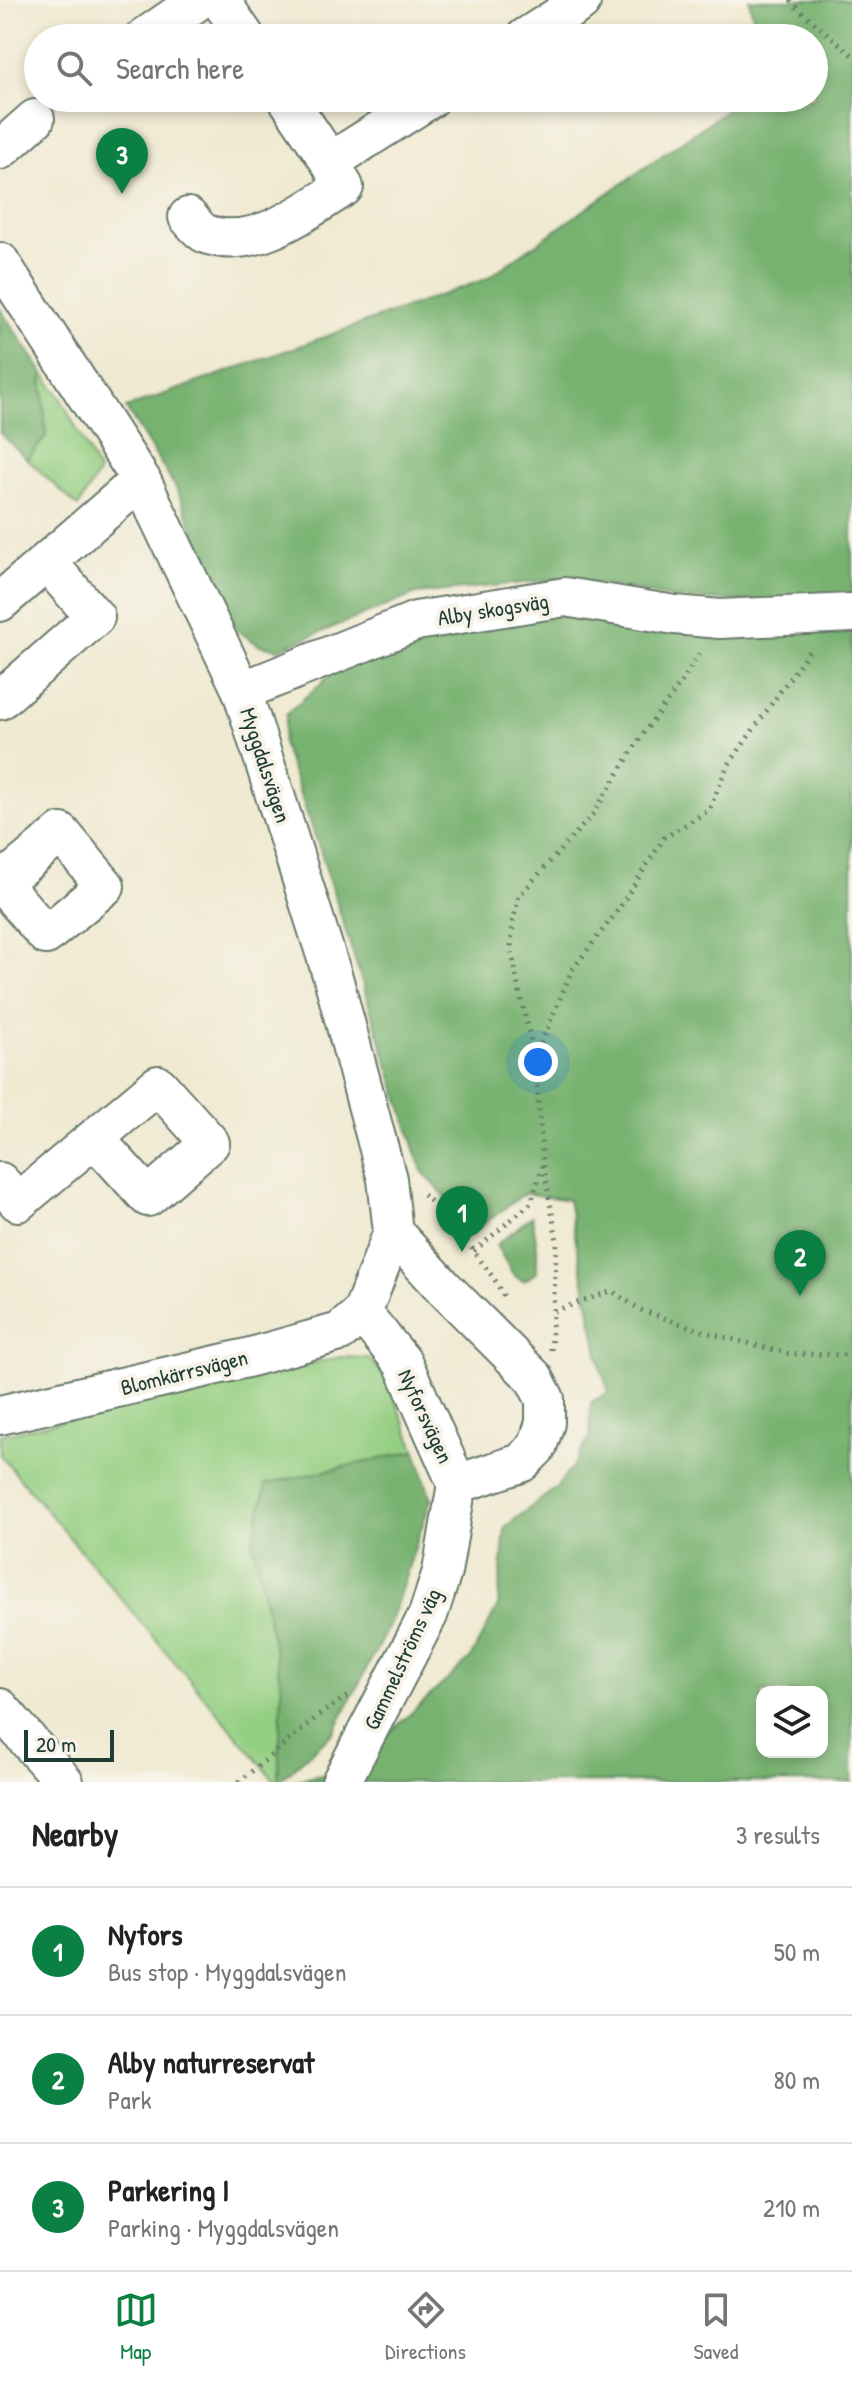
<!DOCTYPE html>
<meta charset="utf-8">
<style>
body{margin:0;font-family:"Patrick Hand",sans-serif;background:#f2f2f2;color:#222}
.controls{position:absolute;right:24px;bottom:24px;display:grid;overflow:hidden;border-radius:16px;box-shadow:0 4px 12px #0003}
.controls button{width:72px;height:72px;display:grid;place-items:center;padding:0;border:0;border-bottom:2px solid #e0e0e0;background:#fff;color:#222;font:40px sans-serif}
.scale{position:absolute;left:24px;bottom:20px;width:90px;box-sizing:border-box;padding-left:8px;border:4px solid #1f3d34;border-top:0;font-size:22px;line-height:28px;white-space:nowrap;color:#1f3d34;-webkit-text-stroke:6px #f7f3e8;paint-order:stroke}
.you{position:absolute;left:538px;top:1062px;width:28px;height:28px;margin:-20px;border:6px solid #fff;border-radius:50%;background:#1a73e8;box-shadow:0 0 0 12px #1a73e833}
.badge{display:grid;place-items:center;width:52px;height:52px;border-radius:50%;background:#0b8043;color:#fff;font-size:26px;font-weight:700}
.pin{position:absolute;translate:-50% -66px;filter:drop-shadow(0 2px 4px #0008)}
.pin::after{content:'';position:absolute;top:42px;width:28px;height:24px;background:inherit;clip-path:polygon(0 0,100% 0,50% 100%)}
.list{margin:0;padding:0;list-style:none}
h2{display:flex;justify-content:space-between;align-items:center;height:104px;margin:0;padding:0 32px;font-size:34px}
h2 small{font-size:26px;font-weight:400;color:#767676}
.list li{display:grid;grid-template-columns:52px 1fr auto;gap:24px;align-items:center;box-sizing:border-box;height:128px;padding:0 32px;border-top:2px solid #e0e0e0}
.list b{display:block;font-size:30px;white-space:nowrap}
.list p{margin:0;font-size:26px;white-space:nowrap;color:#767676}
.list em{font-size:26px;font-style:normal;color:#767676}
.icon{flex:none;width:44px;height:44px;fill:none;stroke:currentColor;stroke-width:2;stroke-linecap:round;stroke-linejoin:round}
.map{position:relative;flex:none;width:852px;height:1782px;overflow:hidden}
.search{position:absolute;background:#fff;box-shadow:0 4px 12px #0003;left:24px;right:24px;top:24px;height:88px;display:flex;align-items:center;gap:20px;box-sizing:border-box;padding:0 28px;border-radius:44px;color:#767676;font-size:30px}
.sheet{height:488px;background:#fff}
nav{display:flex;justify-content:space-around;align-items:center;box-sizing:border-box;height:112px;border-top:2px solid #e0e0e0;background:#fff;font-size:22px;color:#767676}
nav a{display:grid;justify-items:center;gap:4px}
nav .on{color:#0b8043}
.map>svg:first-child{display:block}
</style>
<div class="map">
<svg width="852" height="1782" viewBox="0 0 852 1782">
<rect width="100%" height="100%" fill="#f7f3e8"/>
<filter id="ink" filterUnits="userSpaceOnUse"><feTurbulence type="fractalNoise" baseFrequency=".0125" numOctaves="2"/><feDisplacementMap in="SourceGraphic" scale="16" xChannelSelector="R" yChannelSelector="G"/><feConvolveMatrix kernelMatrix="1 2 1 2 8 2 1 2 1" color-interpolation-filters="sRGB"/></filter>
<filter id="wash" filterUnits="userSpaceOnUse"><feTurbulence type="fractalNoise" baseFrequency=".006" numOctaves="4" result="noise"/><feDisplacementMap in="SourceGraphic" scale="32" xChannelSelector="R" yChannelSelector="G"/><feGaussianBlur stdDeviation="1.8" result="paint"/><feColorMatrix in="noise" values="0 0 0 0 0 0 0 0 0 0 0 0 0 0 0 0 0 1.4 0 .05"/><feComposite in="paint" operator="in"/></filter>
<g filter="url(#wash)">
<rect width="100%" height="100%" fill="#f0ead2"/>
<g fill="#95cf83" stroke="#5a865c" stroke-width="2">
<polygon points="42,371 60,397 99,472 78,507 27,459 46,437"/>
<polygon points="341,1357 368,1358 385,1375 416,1451 265,1485 277,1653 282,1689 278,1782 276,1782 0,1455 0,1435"/>
</g>
<g fill="#78b271" stroke="#4c7852" stroke-width="2" fill-rule="evenodd">
<polygon points="749,0 852,0 852,598 813,604 673,598 568,578 416,594 279,649 259,645 237,630 176,488 126,408 486,279 744,98 814,98 814,38 758,38"/>
<polygon points="0,309 42,371 46,437 27,459 0,433"/>
<path d="M568 614 852 629V1782H289L350 1769 470 1659 498 1606 505 1527 556 1488 576 1462 590 1436 591 1402 609 1392 601 1369 568 1200 525 1193 476 1230 422 1171 320 850 282 743 287 713 335 671 425 636ZM762 1692H822V1752H762Z"/>
<polygon points="532,1216 537,1247 537,1272 524,1281 514,1276 496,1245"/>
<polygon points="416,1451 431,1499 390,1623 334,1732 278,1782 282,1689 253,1543 266,1484"/>
</g>
</g>
<g filter="url(#ink)">
<g fill="none" stroke-linecap="round" stroke-linejoin="round">
<defs>
<g id="minor">
<polyline points="220,0 246,38"/>
<polyline points="144,38 199,0"/>
<polyline points="525,38 581,2 580,0"/>
<polyline points="287,98 330,162 431,98"/>
<polyline points="0,150 35,119"/>
<path d="M188 217C193 222 199 231 206 234 254 252 305 211 344 187L330 162"/>
<polyline points="0,262 141,480 242,691 334,981 387,1179 393,1232 362,1313 340,1332 247,1358 0,1415"/>
<polyline points="0,602 141,480"/>
<polyline points="242,691 416,621 565,597 675,615 720,619 852,613"/>
<polyline points="0,700 95,617 47,562"/>
<polyline points="0,882 1,883 46,935 105,886 61,833 1,883 0,884"/>
<polyline points="0,1182 18,1202 158,1085 210,1143 148,1197 95,1139"/>
<polyline points="393,1232 444,1288 534,1378 545,1399 545,1423 537,1447 521,1463 457,1484"/>
<polyline points="362,1313 403,1363 457,1484"/>
<polyline points="0,1708 64,1782"/>
<polyline points="341,1782 428,1615 442,1572 457,1484"/>
</g>
</defs>
<use href="#minor" stroke="#687a6b" stroke-width="42"/>
<g stroke="#687a6b" stroke-width="5" stroke-dasharray="2 6" stroke-linecap="butt">
<polyline points="791,0 795,6 852,55"/>
<polyline points="535,1058 572,970 618,910 664,838 709,810 727,767 811,648"/>
<polyline points="423,1195 448,1216 495,1280 505,1299"/>
<polyline points="474,1251 531,1203 543,1164"/>
<polyline points="554,1311 612,1291 641,1310 705,1332 790,1354 852,1355"/>
<polyline points="551,1350 557,1241 543,1163 535,1059 518,985 511,947 513,921 519,896 594,813 642,735 684,679 701,650"/>
<polyline points="239,1782 323,1712 348,1696"/>
</g>
<use href="#minor" stroke="#fff" stroke-width="38"/>
</g>
</g>
<g text-anchor="middle" stroke-width="8" stroke-linejoin="round" paint-order="stroke">
<g font-size="22" fill="#1f3d34" stroke="#f7f3e8">
<text transform="translate(493 609) rotate(-9)" y="8">Alby skogsväg</text>
<text transform="translate(266 765) rotate(72)" y="8">Myggdalsvägen</text>
<text transform="translate(184 1372) rotate(-14)" y="8">Blomkärrsvägen</text>
<text transform="translate(426 1416) rotate(65)" y="8">Nyforsvägen</text>
<text transform="translate(402 1659) rotate(-65)" y="8">Gammelströms väg</text>
</g>
</g>
</svg>
<div class="controls">
<button><svg class="icon" aria-label="layers" viewBox="0 0 24 24"><path d="M12 4l9 5-9 5-9-5zM3 14l9 5 9-5"/></svg></button>
</div>
<div class="scale">20 m</div>
<div class="you"></div>
<div class="pin badge" style="left:462px;top:1252px">1</div>
<div class="pin badge" style="left:800px;top:1296px">2</div>
<div class="pin badge" style="left:122px;top:194px">3</div>
<div class="search"><svg class="icon" aria-label="search" viewBox="0 0 24 24"><circle cx="10" cy="10" r="6"/><path d="M15 15l6 6"/></svg>Search here</div>
</div>
<section class="sheet">
<h2>Nearby<small>3 results</small></h2>
<ul class="list">
<li><span class="badge">1</span><div><b>Nyfors</b><p>Bus stop · Myggdalsvägen</p></div><em>50 m</em></li>
<li><span class="badge">2</span><div><b>Alby naturreservat</b><p>Park</p></div><em>80 m</em></li>
<li><span class="badge">3</span><div><b>Parkering I</b><p>Parking · Myggdalsvägen</p></div><em>210 m</em></li>
</ul>
</section>
<nav>
<a class="on"><svg class="icon" aria-label="map" viewBox="0 0 24 24"><path d="M3 6l6-2 6 2 6-2v14l-6 2-6-2-6 2zM9 4v14M15 6v14"/></svg>Map</a>
<a><svg class="icon" aria-label="directions" viewBox="0 0 24 24"><path d="M12 3l9 9-9 9-9-9zM9 14v-3h6M13 9l2 2-2 2"/></svg>Directions</a>
<a><svg class="icon" aria-label="saved" viewBox="0 0 24 24"><path d="M7 4h10v16l-5-4-5 4z"/></svg>Saved</a>
</nav>
